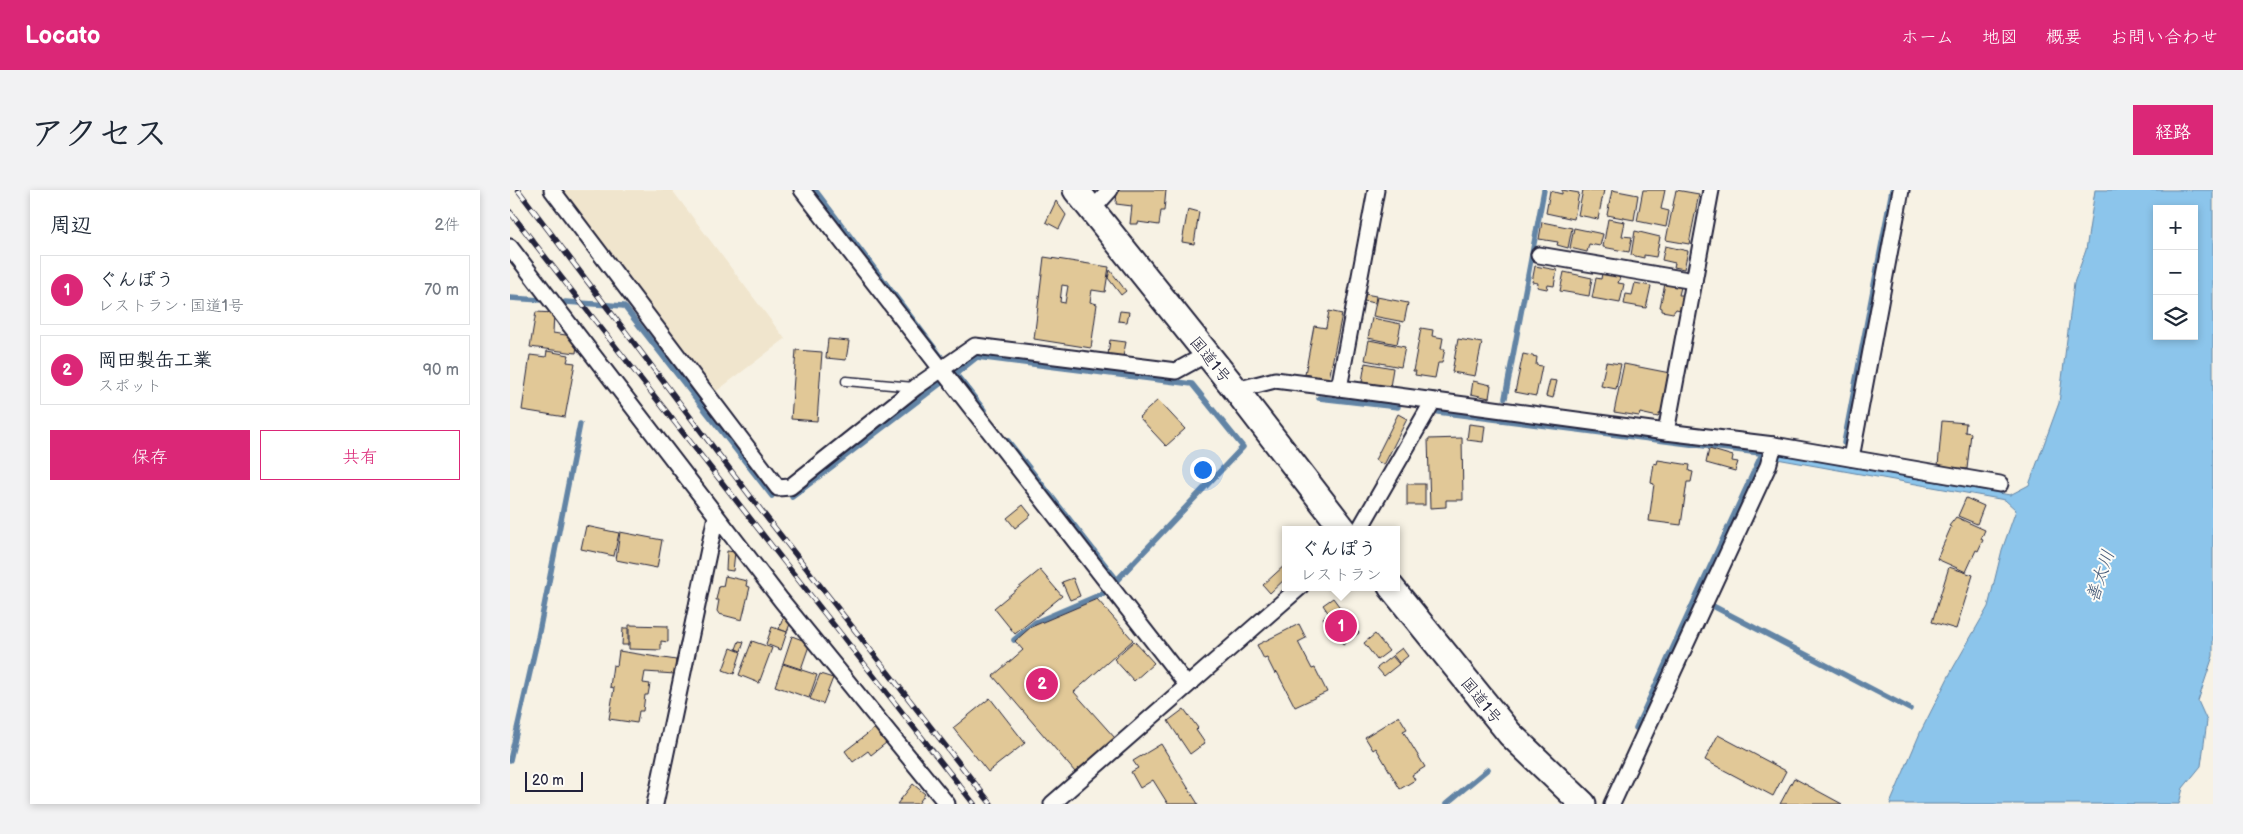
<!DOCTYPE html>
<html lang="ja">
<meta charset="utf-8">
<style>
body{margin:0;font-family:"Balsamiq Sans","Klee One",sans-serif;background:#f2f2f3;color:#1f2937}
.controls{position:absolute;right:15px;top:15px;display:grid;overflow:hidden;border-radius:0px;box-shadow:0 2px 8px #0003}
.controls button{width:45px;height:45px;display:grid;place-items:center;padding:0;border:0;border-bottom:1px solid #e0e1e3;background:#fff;color:#1f2937;font:25px sans-serif}
.scale{position:absolute;left:15px;bottom:12px;width:58px;box-sizing:border-box;padding-left:5px;border:2px solid #22223b;border-top:0;font-size:14px;line-height:18px;white-space:nowrap;color:#22223b;-webkit-text-stroke:4px #fdfcf7;paint-order:stroke}
.you{position:absolute;left:692px;top:279px;width:18px;height:18px;margin:-12px;border:4px solid #fff;border-radius:50%;background:#1a73e8;box-shadow:0 0 0 8px #1a73e833}
.badge{display:grid;place-items:center;width:32px;height:32px;border-radius:50%;background:#db2777;color:#fff;font-size:16px;font-weight:700}
.pin{position:absolute;translate:-50% -50%;border:2px solid #fff;box-shadow:0 1px 5px #0006}
.popup{position:absolute;left:772px;top:336px;width:118px;height:65px;box-sizing:border-box;display:grid;place-content:center;border-radius:0px;background:#fff;filter:drop-shadow(0 1px 4px #0005);font-size:16px;white-space:nowrap;color:#747a83}
.popup b{font-size:19px;color:#1f2937}
.popup::after{content:'';position:absolute;left:50%;top:100%;margin-left:-10px;border:10px solid transparent;border-top-color:#fff}
.list{margin:0;padding:0;list-style:none}
h2{display:flex;justify-content:space-between;align-items:center;height:65px;margin:0;padding:0 20px;font-size:21px}
h2 small{font-size:16px;font-weight:400;color:#747a83}
.list li{display:grid;grid-template-columns:32px 1fr auto;gap:15px;align-items:center;box-sizing:border-box;height:70px;margin:0 10px 10px;padding:0 10px;border:1px solid #e0e1e3;border-radius:0px}
.list b{display:block;font-size:19px;white-space:nowrap}
.list p{margin:0;font-size:16px;white-space:nowrap;color:#747a83}
.list em{font-size:16px;font-style:normal;color:#747a83}
.actions{display:flex;gap:10px;padding:15px 20px}
.actions a{flex:1;padding:11px 0;border:1px solid #db2777;border-radius:0px;text-align:center;font-size:18px;color:#db2777}
.actions .main{background:#db2777;color:#fff}
.icon{flex:none;width:28px;height:28px;fill:none;stroke:currentColor;stroke-width:2;stroke-linecap:round;stroke-linejoin:round}
.map{position:relative;flex:none;width:1703px;height:614px;overflow:hidden;border-radius:0px}
header{display:flex;align-items:center;gap:30px;box-sizing:border-box;height:70px;padding:0 25px;background:#db2777;color:#fff}
header strong{font-size:24px}
nav{display:flex;gap:28px;margin-inline-start:auto;font-size:18px}
.intro{display:flex;align-items:center;justify-content:space-between;box-sizing:border-box;height:120px;padding:0 30px}
h1{margin:0;font-size:35px}
.button{padding:12px 22px;border-radius:0px;background:#db2777;color:#fff;font-size:18px;font-weight:700}
main{display:flex;gap:30px;padding:0 30px}
aside{flex:1;background:#fff;border-radius:0px;box-shadow:0 2px 8px #0003}
.map>svg:first-child{display:block}
</style>
<header>
<strong>Locato</strong>
<nav><a>ホーム</a><a>地図</a><a>概要</a><a>お問い合わせ</a></nav>
</header>
<div class="intro"><h1>アクセス</h1><a class="button">経路</a></div>
<main>
<aside>
<h2>周辺<small>2件</small></h2>
<ul class="list">
<li><span class="badge">1</span><div><b>ぐんぽう</b><p>レストラン · 国道1号</p></div><em>70 m</em></li>
<li><span class="badge">2</span><div><b>岡田製缶工業</b><p>スポット</p></div><em>90 m</em></li>
</ul>
<div class="actions"><a class="main">保存</a><a>共有</a></div>
</aside>
<div class="map">
<svg width="1703" height="614" viewBox="0 0 1703 614">
<rect width="100%" height="100%" fill="#f7f2e4"/>
<filter id="ink" filterUnits="userSpaceOnUse"><feTurbulence type="fractalNoise" baseFrequency=".02" numOctaves="2"/><feDisplacementMap in="SourceGraphic" scale="10" xChannelSelector="R" yChannelSelector="G"/><feConvolveMatrix kernelMatrix="1 2 1 2 8 2 1 2 1" color-interpolation-filters="sRGB"/></filter>
<g filter="url(#ink)">
<polygon fill="#f0e5cd" points="47,0 162,0 275,149 204,203"/>
<path fill="#8cc5eb" stroke="#6284a5" fill-rule="evenodd" d="M1585 0H1703V466L1688 511 1697 531 1691 576 1673 598 1669 614H1380L1410 543 1442 480 1478 417 1492 360 1506 320 1495 310 1267 269 1270 264 1500 305 1519 295 1549 213 1564 93 1576 60ZM1647 19H1684V146H1647Z"/>
<g fill="none" stroke-linecap="round" stroke-linejoin="round">
<g stroke="#6284a5" stroke-width="5.5">
<polyline points="305,0 432,168"/>
<polyline points="0,108 31,110"/>
<polyline points="55,112 114,116 262,306"/>
<polyline points="445,183 474,220"/>
<polyline points="443,186 467,167 682,194 733,257 607,390 498,251"/>
<polyline points="809,208 888,217"/>
<polyline points="995,208 1034,0"/>
<polyline points="928,222 1250,263 1251,266 1126,538"/>
<polyline points="1334,253 1382,0"/>
<polyline points="282,307 431,193"/>
<polyline points="1203,416 1400,519"/>
<polyline points="504,450 526,432 594,403"/>
<polyline points="0,570 28,447 70,234"/>
<polyline points="936,614 978,579"/>
</g>
</g>
<g fill="#e1c897" stroke="#22223b" fill-rule="evenodd">
<polygon points="607,0 656,0 654,21 651,21 649,35 628,32 628,34 620,34 622,16 606,14"/>
<polygon points="1052,0 1069,3 1064,29 1036,23 1040,1 1052,4"/>
<polygon points="1073,0 1094,0 1088,29 1068,25"/>
<polygon points="1102,0 1128,5 1124,30 1097,25"/>
<polygon points="1133,0 1155,0 1151,19 1159,21 1156,37 1127,31"/>
<polygon points="1166,0 1189,4 1179,54 1156,50"/>
<polygon points="546,11 556,25 549,39 536,32"/>
<polygon points="678,19 689,22 684,54 672,52"/>
<polygon points="1098,29 1115,32 1112,46 1122,47 1119,62 1093,57"/>
<polygon points="1032,32 1062,38 1058,58 1047,55 1048,52 1029,49"/>
<polygon points="1064,38 1093,44 1090,56 1079,54 1077,62 1060,58"/>
<polygon points="1125,41 1150,47 1146,67 1134,65 1134,68 1121,65"/>
<polygon points="1155,56 1178,61 1174,79 1164,77 1165,73 1152,70"/>
<path d="M534 67 599 77 595 102 582 100 580 112 587 114 581 158 524 149ZM552 95 558 96 555 113 550 112Z"/>
<polygon points="1025,76 1047,80 1044,96 1038,95 1037,99 1027,97 1028,93 1022,92"/>
<polygon points="600,80 616,101 611,105 598,88"/>
<polygon points="1054,82 1082,88 1079,106 1050,101"/>
<polygon points="1092,83 1110,87 1108,93 1114,94 1110,113 1082,108 1086,88 1091,89"/>
<polygon points="1125,93 1141,96 1136,118 1114,114 1116,104 1122,105"/>
<polygon points="1155,94 1171,97 1169,105 1173,105 1170,120 1166,119 1163,123 1152,121 1152,118 1150,117"/>
<polygon points="855,104 866,106 865,113 854,111"/>
<polygon points="867,107 898,113 894,132 863,126"/>
<polygon points="610,121 619,122 617,132 608,131"/>
<polygon points="819,121 832,124 819,189 795,184 804,136 816,138"/>
<polygon points="26,122 44,123 43,143 68,147 66,163 20,157"/>
<polygon points="862,128 891,134 887,154 858,148"/>
<polygon points="911,138 923,140 922,146 933,148 931,159 935,159 932,173 928,173 925,188 905,185 906,181 903,181"/>
<polygon points="318,149 339,151 336,170 316,168"/>
<polygon points="948,149 972,153 965,186 942,182"/>
<polygon points="600,150 616,152 613,167 598,165"/>
<polygon points="859,150 895,157 891,177 855,170"/>
<polygon points="286,160 312,162 307,231 281,229"/>
<polygon points="37,161 59,165 57,172 65,173 55,227 12,220 20,165 36,167"/>
<polygon points="1013,164 1027,167 1026,175 1032,176 1026,206 1005,202"/>
<polygon points="1096,172 1111,174 1106,199 1091,196"/>
<polygon points="855,173 883,178 880,197 852,192"/>
<polygon points="1114,174 1160,183 1152,223 1150,222 1148,227 1130,223 1129,226 1104,222"/>
<polygon points="1040,190 1047,191 1043,208 1036,206"/>
<polygon points="963,191 981,195 979,208 961,204"/>
<polygon points="648,210 675,239 656,256 629,227"/>
<polygon points="888,224 897,229 874,275 865,270"/>
<polygon points="1432,231 1456,233 1455,242 1461,243 1457,279 1428,276"/>
<polygon points="959,234 975,236 973,252 957,250"/>
<polygon points="952,248 953,310 936,310 936,317 920,318 918,249"/>
<polygon points="1199,259 1223,266 1222,271 1228,272 1225,281 1196,273"/>
<polygon points="1148,270 1180,275 1179,281 1183,282 1181,292 1177,292 1171,335 1139,331 1144,294 1141,293 1144,273 1147,274"/>
<rect x="897" y="294" width="18" height="21"/>
<polygon points="1456,308 1474,316 1467,334 1448,326"/>
<polygon points="513,315 521,325 505,338 497,328"/>
<polygon points="1446,327 1475,340 1471,349 1473,350 1468,361 1466,360 1456,382 1427,369 1441,337 1439,336"/>
<polygon points="76,336 109,343 104,366 71,359"/>
<polygon points="110,342 152,350 147,378 106,370"/>
<polygon points="217,361 225,362 223,381 216,380"/>
<polygon points="776,374 776,388 760,403 753,395"/>
<polygon points="1439,377 1463,385 1446,439 1422,432"/>
<polygon points="530,380 552,406 505,444 484,418"/>
<polygon points="215,386 237,391 236,396 240,397 232,430 209,424 207,421 209,410 206,410 209,396 213,397"/>
<polygon points="563,388 570,406 560,410 552,392"/>
<polygon points="823,408 849,443 833,455 813,428 819,424 813,415"/>
<polygon points="587,409 623,450 564,502 605,548 565,582 483,486 513,460 505,451 521,437"/>
<polygon points="273,428 281,431 277,442 269,439"/>
<polygon points="789,434 796,448 788,452 802,479 805,478 817,502 785,517 767,482 765,484 757,468 754,469 747,455"/>
<polygon points="119,435 158,436 158,452 151,451 151,460 119,459"/>
<polygon points="262,437 277,442 271,460 256,454"/>
<polygon points="113,438 118,438 118,455 112,455"/>
<polygon points="865,444 879,461 867,470 854,453"/>
<polygon points="282,446 300,453 291,479 273,473"/>
<polygon points="229,451 234,452 231,461 226,459"/>
<polygon points="242,451 262,458 249,493 229,485"/>
<polygon points="624,451 644,473 624,491 604,469"/>
<polygon points="221,458 231,462 224,484 213,480"/>
<polygon points="892,458 898,466 889,473 883,465"/>
<polygon points="109,461 166,470 165,484 135,482 133,493 140,494 138,505 135,505 133,521 129,521 127,533 99,529 104,498 100,497 103,475 107,476"/>
<polygon points="882,466 889,474 874,486 867,478"/>
<polygon points="273,474 307,485 299,508 265,496"/>
<polygon points="310,484 323,488 313,514 300,509"/>
<polygon points="480,508 515,553 478,582 443,538"/>
<polygon points="674,519 688,538 686,540 695,553 680,564 658,531"/>
<polygon points="889,526 897,539 893,541 915,577 902,585 905,590 890,599 866,558 863,560 855,547"/>
<polygon points="365,538 376,553 361,565 358,561 343,572 335,561"/>
<polygon points="1208,545 1276,581 1263,606 1195,570"/>
<polygon points="651,554 688,614 658,614 643,590 630,598 621,582 628,578 623,571"/>
<polygon points="1284,588 1332,614 1270,614"/>
<polygon points="403,594 415,604 408,614 387,614"/>
</g>
<g fill="none" stroke-linecap="round" stroke-linejoin="round">
<defs>
<polyline id="service" points="336,191 404,197"/>
<g id="minor">
<polyline points="42,0 268,298 280,297 406,197 465,156 666,181 697,164"/>
<polyline points="292,0 677,495"/>
<polyline points="582,20 600,0"/>
<polyline points="0,57 271,410 437,614"/>
<polyline points="1029,65 1184,91"/>
<polyline points="829,198 866,0"/>
<polyline points="726,200 765,190 829,198 1156,242 1264,255 1490,294"/>
<polyline points="1156,242 1201,0"/>
<polyline points="1341,268 1391,0"/>
<polyline points="849,340 923,211"/>
<polyline points="145,614 206,326"/>
<polyline points="542,614 790,397"/>
<polyline points="1102,614 1258,276 1264,255"/>
</g>
<g id="trunk">
<polyline points="566,0 726,200 834,340"/>
<polyline points="881,397 1000,544 1073,614"/>
</g>
</defs>
<use href="#service" stroke="#22223b" stroke-width="11"/>
<use href="#minor" stroke="#22223b" stroke-width="19"/>
<use href="#trunk" stroke="#22223b" stroke-width="29"/>
<use href="#service" stroke="#fdfcf7" stroke-width="8"/>
<use href="#minor" stroke="#fdfcf7" stroke-width="15"/>
<use href="#trunk" stroke="#fdfcf7" stroke-width="25"/>
<defs>
<g id="rail">
<polyline points="8,0 250,319 481,614"/>
<polyline points="0,22 464,614"/>
</g>
</defs>
<use href="#rail" stroke="#22223b" stroke-width="5.5"/>
<use href="#rail" stroke="#fdfcf7" stroke-width="4" stroke-dasharray="11" stroke-linecap="butt"/>
</g>
</g>
<g text-anchor="middle" stroke-width="4" stroke-linejoin="round" paint-order="stroke">
<g font-size="16" fill="#22223b" stroke="#fdfcf7">
<text transform="translate(701 169) rotate(51)" y="6">国道1号</text>
<text transform="translate(972 510) rotate(51)" y="6">国道1号</text>
</g>
<g font-size="18" font-style="italic" fill="#475b79" stroke="#fdfcf7">
<text transform="translate(1590 386) rotate(-71)" y="6">善太川</text>
</g>
</g>
</svg>
<div class="controls">
<button>+</button>
<button>−</button>
<button><svg class="icon" aria-label="layers" viewBox="0 0 24 24"><path d="M12 4l9 5-9 5-9-5zM3 14l9 5 9-5"/></svg></button>
</div>
<div class="scale">20 m</div>
<div class="you"></div>
<div class="pin badge" style="left:831px;top:436px">1</div>
<div class="popup"><b>ぐんぽう</b>レストラン</div>
<div class="pin badge" style="left:532px;top:494px">2</div>
</div>
</main>
